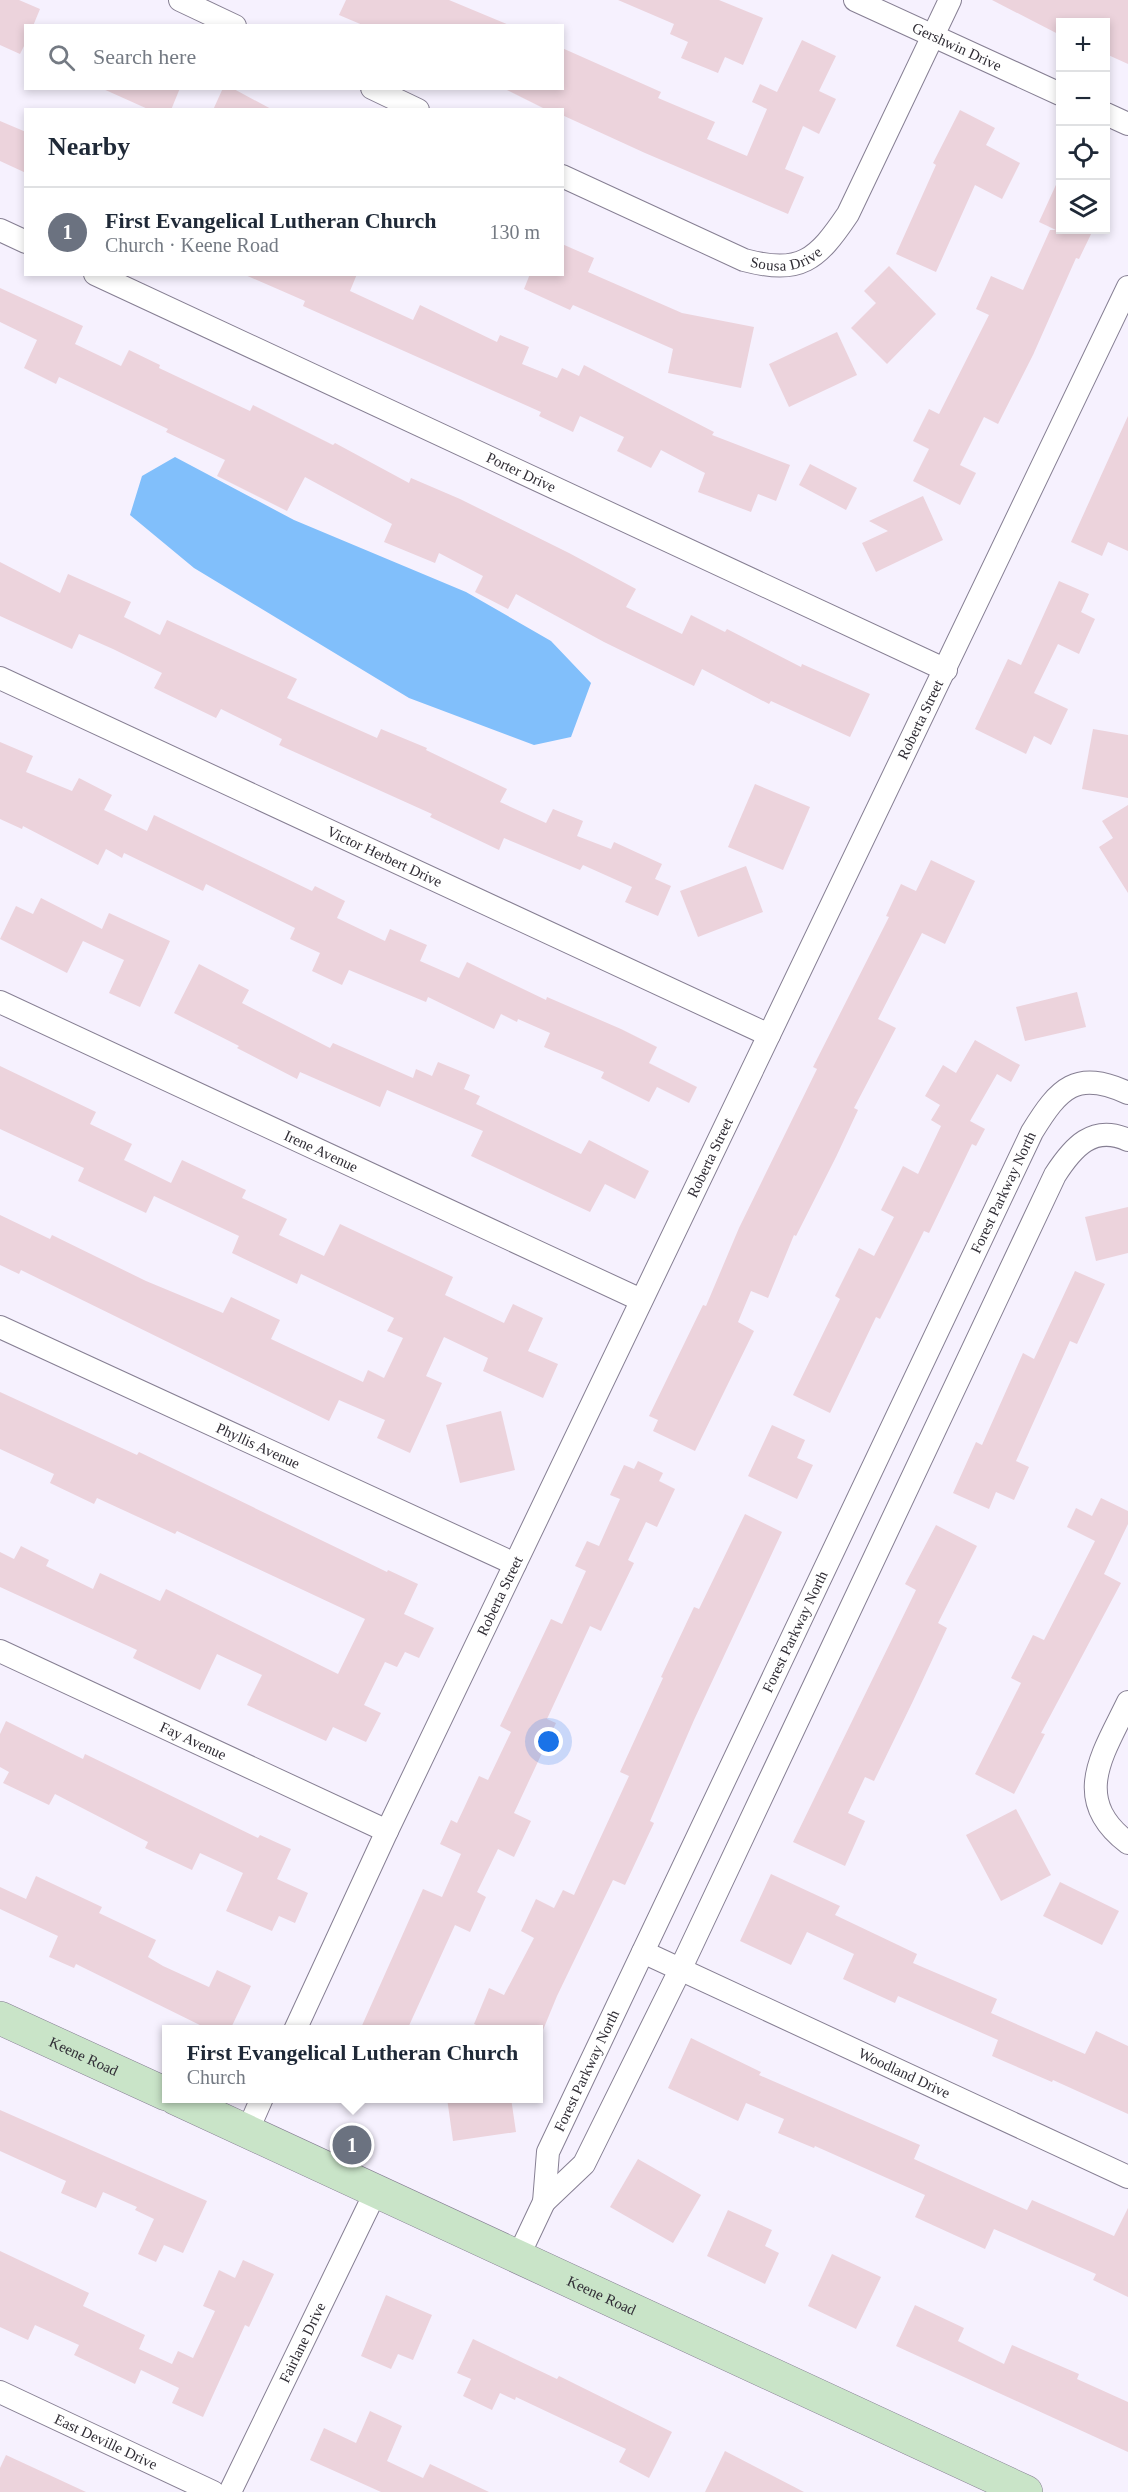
<!DOCTYPE html>
<meta charset="utf-8">
<style>
body{margin:0;font-family:"Times New Roman",serif;background:#f2f2f3;color:#1f2937}
.controls{position:absolute;right:18px;top:18px;display:grid;overflow:hidden;border-radius:0px;box-shadow:0 3px 9px #0003}
.controls button{width:54px;height:54px;display:grid;place-items:center;padding:0;border:0;border-bottom:2px solid #e0e1e3;background:#fff;color:#1f2937;font:30px sans-serif}
.you{position:absolute;left:549px;top:1742px;width:21px;height:21px;margin:-15px;border:4px solid #fff;border-radius:50%;background:#1a73e8;box-shadow:0 0 0 9px #1a73e833}
.badge{display:grid;place-items:center;width:39px;height:39px;border-radius:50%;background:#965323;color:#fff;font-size:20px;font-weight:700}
.pin{position:absolute;translate:-50% -50%;border:3px solid #fff;box-shadow:0 2px 6px #0006}
.popup{position:absolute;left:162px;top:2025px;width:381px;height:78px;box-sizing:border-box;display:grid;place-content:center;border-radius:0px;background:#fff;filter:drop-shadow(0 2px 4px #0005);font-size:20px;white-space:nowrap;color:#747a83}
.popup b{font-size:22px;color:#1f2937}
.popup::after{content:'';position:absolute;left:50%;top:100%;margin-left:-12px;border:12px solid transparent;border-top-color:#fff}
.list{margin:0;padding:0;list-style:none}
h2{display:flex;justify-content:space-between;align-items:center;height:78px;margin:0;padding:0 24px;font-size:26px}
h2 small{font-size:20px;font-weight:400;color:#747a83}
.list li{display:grid;grid-template-columns:39px 1fr auto;gap:18px;align-items:center;box-sizing:border-box;height:90px;padding:0 24px;border-top:2px solid #e0e1e3}
.list b{display:block;font-size:22px;white-space:nowrap}
.list p{margin:0;font-size:20px;white-space:nowrap;color:#747a83}
.list em{font-size:20px;font-style:normal;color:#747a83}
.icon{flex:none;width:33px;height:33px;fill:none;stroke:currentColor;stroke-width:2;stroke-linecap:round;stroke-linejoin:round}
.map{position:relative;flex:none;width:1128px;height:2492px;overflow:hidden}
.search{position:absolute;background:#fff;box-shadow:0 3px 9px #0003;left:24px;top:24px;width:540px;height:66px;display:flex;align-items:center;gap:15px;box-sizing:border-box;padding:0 21px;border-radius:0px;color:#747a83;font-size:22px}
.panel{position:absolute;background:#fff;box-shadow:0 3px 9px #0003;left:24px;top:108px;width:540px;height:168px;border-radius:0px}
.map>svg:first-child{display:block}
</style>
<div class="map">
<svg width="1128" height="2492" viewBox="0 0 1128 2492">
<rect width="100%" height="100%" fill="#f6f1fe"/>
<polygon fill="#81bffb" points="175,457 294,520 466,592 551,641 591,683 571,737 534,745 409,698 194,568 130,515 142,476"/>
<g fill="#ecd3dc">
<polygon points="0,0 19,0 40,9 33,26 26,26 26,42 20,54 0,45"/>
<polygon points="346,0 449,0 509,25 365,26 339,15"/>
<polygon points="618,0 719,0 763,18 743,65 725,57 718,73 681,58 688,42 670,34 674,24"/>
<polygon points="992,0 1128,0 1128,64 1106,54 1106,22 1060,22 1060,35"/>
<polygon points="802,40 836,56 819,91 836,99 819,134 803,126 785,169 804,177 788,214 645,153 562,115 562,110 547,110 503,88 562,88 562,48 661,92 658,98 715,122 707,139 747,156 767,109 752,102 760,84 777,92"/>
<polygon points="101,88 180,88 171,110 150,110"/>
<polygon points="223,88 232,88 273,110 213,110"/>
<polygon points="960,110 995,128 986,145 1020,163 1002,199 975,185 936,272 896,254 936,165 933,163"/>
<polygon points="0,121 26,132 26,173 0,161"/>
<polygon points="1060,176 1060,230 1093,230 1079,259 1076,258 1033,355 998,424 984,417 960,465 976,473 960,505 913,481 929,449 913,441 929,409 939,414 989,315 976,309 991,276 1023,290 1050,230 1056,230 1039,222"/>
<polygon points="562,244 594,258 588,272 682,313 754,327 741,388 668,373 673,349 573,305 570,310 524,289 530,274 562,274"/>
<polygon points="889,266 936,314 887,364 851,328 876,303 864,291"/>
<polygon points="243,274 357,274 350,291 413,320 420,305 497,342 500,335 529,347 522,364 557,378 562,368 579,376 584,365 714,432 712,435 790,465 776,501 758,494 751,512 698,492 705,473 661,450 651,468 617,451 624,437 580,416 573,432 539,416 541,412 303,306 305,301"/>
<polygon points="0,288 83,326 75,344 121,366 129,350 160,365 159,368 250,411 253,405 333,445 335,443 409,483 411,478 460,499 569,553 636,589 626,607 682,634 691,615 725,632 727,629 801,667 802,664 870,694 850,737 771,701 769,704 702,669 694,686 604,642 516,594 508,609 475,592 483,576 439,553 435,563 384,542 392,524 305,477 287,511 217,476 225,460 166,432 168,429 59,377 56,384 24,368 37,340 0,322"/>
<polygon points="837,332 857,375 789,407 769,364"/>
<polygon points="1128,416 1128,551 1108,542 1102,556 1071,542"/>
<polygon points="810,464 857,488 846,510 799,485"/>
<polygon points="923,496 943,540 876,572 862,543 888,531 869,521"/>
<polygon points="0,562 60,593 68,574 131,602 124,617 160,635 167,620 297,679 287,698 377,738 381,729 427,748 426,750 507,789 500,802 546,823 553,809 583,821 577,836 611,849 614,842 662,864 655,879 671,886 658,916 625,902 632,887 583,865 580,870 504,838 499,850 430,817 432,814 279,745 282,739 221,709 216,718 154,688 162,673 113,649 79,634 72,649 0,616"/>
<polygon points="1059,581 1089,594 1081,612 1095,619 1079,654 1058,644 1034,693 1068,709 1051,745 1034,736 1026,754 975,729 1008,659 1021,665"/>
<polygon points="1093,729 1128,735 1128,798 1082,789"/>
<polygon points="0,742 33,756 26,772 72,791 79,778 112,795 104,810 147,831 154,815 312,891 315,886 345,901 337,918 385,941 390,929 427,945 420,961 459,978 467,962 546,1000 547,997 621,1029 657,1047 649,1063 697,1087 689,1103 657,1087 649,1102 601,1078 604,1072 544,1047 550,1033 518,1019 517,1022 501,1014 494,1029 428,997 426,1002 349,970 342,985 312,971 320,953 290,939 295,928 206,884 203,891 124,853 122,858 106,849 98,865 23,826 22,829 0,819"/>
<polygon points="755,784 810,807 783,870 728,847"/>
<polygon points="1128,805 1128,893 1099,847 1113,838 1102,821"/>
<polygon points="931,860 975,881 945,944 922,933 878,1019 896,1028 854,1108 858,1110 836,1157 796,1236 794,1235 768,1298 751,1291 738,1322 754,1331 695,1451 653,1431 658,1420 649,1416 703,1305 706,1306 739,1228 817,1069 813,1067 889,917 886,916 901,884 916,891"/>
<polygon points="746,866 763,912 698,937 680,891"/>
<polygon points="41,898 102,929 109,913 170,941 140,1007 109,993 124,960 83,941 67,973 0,939 16,906 33,914"/>
<polygon points="199,964 249,990 242,1003 330,1048 333,1043 413,1078 416,1069 432,1076 438,1062 470,1075 464,1089 480,1096 476,1104 581,1154 589,1140 649,1171 635,1199 605,1184 590,1212 471,1156 483,1131 387,1090 380,1107 300,1072 297,1079 237,1048 239,1046 174,1013"/>
<polygon points="1077,992 1086,1027 1025,1041 1016,1007"/>
<polygon points="975,1040 1020,1065 1011,1082 997,1074 970,1121 985,1129 976,1146 972,1144 929,1233 924,1231 880,1319 876,1317 830,1413 793,1395 840,1299 835,1296 859,1248 874,1256 894,1217 881,1210 903,1166 918,1174 941,1126 931,1120 940,1105 925,1096 943,1065 956,1073"/>
<polygon points="0,1066 96,1112 90,1124 132,1144 124,1160 171,1183 182,1160 246,1190 242,1198 287,1219 279,1235 324,1256 340,1224 453,1277 445,1295 504,1323 513,1304 543,1318 528,1351 558,1364 543,1398 483,1371 488,1358 444,1337 426,1376 442,1383 410,1453 377,1438 385,1420 339,1400 329,1421 21,1270 19,1274 0,1265 0,1215 50,1239 52,1235 146,1281 223,1313 231,1297 280,1320 271,1339 363,1382 368,1370 384,1378 403,1338 387,1331 394,1318 301,1274 297,1284 232,1253 239,1236 154,1196 146,1213 78,1181 84,1168 0,1129"/>
<polygon points="1128,1207 1128,1253 1096,1261 1085,1217"/>
<polygon points="1075,1271 1105,1284 1077,1344 1070,1341 1016,1461 1029,1467 1014,1500 996,1492 989,1509 953,1493 976,1442 982,1445 1023,1353 1034,1359"/>
<polygon points="0,1392 137,1455 139,1452 387,1572 388,1570 418,1584 404,1614 434,1628 419,1658 405,1652 397,1667 385,1662 364,1705 381,1713 366,1742 333,1727 326,1741 247,1705 262,1675 217,1654 200,1690 133,1658 137,1650 0,1587 0,1552 14,1559 21,1546 49,1560 46,1566 93,1589 100,1573 160,1601 166,1589 338,1674 365,1619 177,1531 175,1534 97,1498 94,1504 50,1483 54,1474 0,1449"/>
<polygon points="501,1411 515,1470 460,1483 446,1425"/>
<polygon points="772,1425 805,1440 797,1458 813,1465 797,1499 748,1476"/>
<polygon points="638,1461 663,1473 659,1481 675,1489 657,1527 646,1522 628,1560 634,1563 601,1631 590,1626 547,1719 556,1723 514,1813 531,1821 514,1857 498,1849 477,1892 486,1897 470,1932 455,1925 407,2030 360,2030 423,1889 442,1897 461,1854 440,1844 451,1820 457,1823 479,1776 488,1780 511,1732 500,1726 551,1619 562,1624 586,1571 575,1566 587,1541 599,1546 620,1499 610,1495 624,1465 634,1469"/>
<polygon points="1101,1498 1128,1511 1128,1524 1104,1574 1121,1583 1041,1733 1045,1734 1014,1794 975,1774 1021,1683 1011,1678 1033,1635 1044,1640 1095,1541 1067,1527 1076,1508 1092,1516"/>
<polygon points="745,1514 782,1532 694,1720 650,1821 654,1823 625,1885 613,1880 557,1996 543,2030 488,2030 474,2024 489,1988 504,1995 534,1938 521,1931 536,1899 554,1908 563,1890 574,1895 629,1776 620,1772 663,1678 661,1677 694,1607 699,1609"/>
<polygon points="936,1525 977,1546 938,1623 947,1628 913,1701 874,1781 865,1777 848,1813 865,1821 845,1866 793,1842 916,1590 905,1584"/>
<polygon points="6,1721 83,1759 85,1754 258,1838 260,1835 291,1849 277,1879 308,1893 295,1923 279,1916 272,1931 226,1911 243,1873 200,1853 192,1870 145,1848 148,1842 55,1794 49,1805 3,1783 9,1772 0,1767 0,1734"/>
<polygon points="1016,1809 1051,1875 1001,1901 966,1835"/>
<polygon points="771,1874 840,1906 835,1915 917,1954 913,1963 997,1999 991,2013 1085,2054 1096,2031 1128,2046 1128,2114 1053,2080 1052,2082 992,2056 998,2040 898,1996 895,2003 843,1979 854,1954 807,1932 791,1965 740,1941"/>
<polygon points="36,1876 102,1907 99,1913 156,1940 148,1957 163,1966 209,1987 217,1970 251,1986 230,2030 210,2030 76,1964 74,1968 49,1957 58,1936 0,1909 0,1887 26,1899"/>
<polygon points="1060,1882 1119,1911 1102,1945 1043,1916"/>
<polygon points="691,2038 761,2072 759,2075 920,2145 914,2159 1027,2210 1032,2200 1114,2236 1128,2208 1128,2297 1093,2280 1096,2274 994,2229 985,2249 915,2217 925,2195 815,2146 814,2148 778,2133 784,2119 746,2103 738,2121 668,2088"/>
<polygon points="447,2098 511,2098 516,2132 453,2141"/>
<polygon points="0,2110 207,2201 183,2253 164,2245 156,2262 138,2254 154,2219 135,2210 137,2207 103,2192 96,2208 61,2193 66,2181 0,2151"/>
<polygon points="638,2159 701,2195 673,2243 610,2207"/>
<polygon points="728,2210 772,2230 765,2246 779,2253 765,2284 707,2256"/>
<polygon points="0,2251 89,2293 83,2306 145,2335 139,2349 172,2364 178,2351 193,2358 215,2311 203,2306 219,2270 235,2278 243,2260 274,2274 249,2327 245,2325 203,2417 172,2403 179,2388 141,2370 135,2384 74,2355 79,2345 35,2325 28,2340 0,2327"/>
<polygon points="832,2254 881,2277 856,2329 808,2306"/>
<polygon points="386,2295 432,2315 413,2360 398,2354 391,2369 361,2356"/>
<polygon points="915,2305 964,2328 958,2341 1004,2364 1012,2345 1079,2374 1077,2379 1128,2402 1128,2452 896,2346"/>
<polygon points="473,2339 557,2379 559,2376 672,2432 649,2478 619,2462 626,2449 516,2397 515,2400 500,2393 492,2410 463,2396 471,2379 457,2373"/>
<polygon points="370,2411 402,2426 387,2461 423,2478 430,2464 489,2492 381,2492 310,2460 324,2428 356,2443"/>
<polygon points="725,2451 804,2492 705,2492"/>
<polygon points="6,2455 86,2492 0,2492 0,2468"/>
</g>
<g fill="none" stroke-linecap="round" stroke-linejoin="round">
<defs>
<g id="street">
<polyline points="180,0 235,26"/>
<path id="s1" d="M855 0 1060 94"/>
<polyline points="372,88 418,110"/>
<polyline points="1106,114 1128,124"/>
<path id="s2" d="M562 176 744 260C801 275 817 260 848 214L950 0"/>
<polyline points="0,230 26,242"/>
<path id="s3" d="M95 274 946 670"/>
<path id="s4" d="M0 678 769 1035"/>
<path id="s5" d="M0 1002 641 1300"/>
<path id="s6" d="M0 1327 515 1564"/>
<path id="s7" d="M0 1651 387 1831"/>
<path d="M1128 1702C1103 1754 1070 1799 1128 1843"/>
<path id="s8" d="M643 1952 1128 2177"/>
<path id="s9" d="M295 2030 387 1831 1128 287"/>
<polyline points="247,2132 262,2098"/>
<path d="M544 2202 584 2164 680 1970 1055 1175C1073 1147 1093 1124 1128 1140"/>
<path id="s10" d="M518 2257 544 2202 548 2152 1032 1132C1059 1088 1076 1069 1128 1093"/>
<path id="s11" d="M0 2392 213 2492"/>
<path id="s12" d="M230 2492 375 2193"/>
</g>
<g id="secondary">
<path id="s13" d="M0 2018 166 2094"/>
<path id="s14" d="M175 2098 1026 2492"/>
</g>
</defs>
<use href="#street" stroke="#867f93" stroke-width="24"/>
<use href="#secondary" stroke="#867f93" stroke-width="34"/>
<use href="#street" stroke="#fff" stroke-width="22"/>
<use href="#secondary" stroke="#c9e4c8" stroke-width="33"/>
</g>
<g text-anchor="middle" stroke-width="4.5" stroke-linejoin="round" paint-order="stroke">
<g font-size="15" fill="#302d35" stroke="#fff">
<text dy="5" stroke="none"><textPath href="#s1" startOffset="112">Gershwin Drive</textPath></text>
<text dy="5" stroke="none"><textPath href="#s2" startOffset="244">Sousa Drive</textPath></text>
<text dy="5" stroke="none"><textPath href="#s3" startOffset="470">Porter Drive</textPath></text>
<text dy="5" stroke="none"><textPath href="#s9" startOffset="1452">Roberta Street</textPath></text>
<text dy="5" stroke="none"><textPath href="#s4" startOffset="424">Victor Herbert Drive</textPath></text>
<text dy="5" stroke="none"><textPath href="#s5" startOffset="354">Irene Avenue</textPath></text>
<text dy="5" stroke="none"><textPath href="#s9" startOffset="966">Roberta Street</textPath></text>
<text dy="5" stroke="none"><textPath href="#s10" startOffset="1173">Forest Parkway North</textPath></text>
<text dy="5" stroke="none"><textPath href="#s6" startOffset="284">Phyllis Avenue</textPath></text>
<text dy="5" stroke="none"><textPath href="#s9" startOffset="480">Roberta Street</textPath></text>
<text dy="5" stroke="none"><textPath href="#s10" startOffset="687">Forest Parkway North</textPath></text>
<text dy="5" stroke="none"><textPath href="#s7" startOffset="213">Fay Avenue</textPath></text>
<text dy="5" stroke="none"><textPath href="#s13" startOffset="92">Keene Road</textPath></text>
<text dy="5" stroke="none"><textPath href="#s10" startOffset="201">Forest Parkway North</textPath></text>
<text dy="5" stroke="none"><textPath href="#s8" startOffset="288">Woodland Drive</textPath></text>
<text dy="5" stroke="none"><textPath href="#s14" startOffset="470">Keene Road</textPath></text>
<text dy="5" stroke="none"><textPath href="#s12" startOffset="166">Fairlane Drive</textPath></text>
<text dy="5" stroke="none"><textPath href="#s11" startOffset="117">East Deville Drive</textPath></text>
</g>
</g>
</svg>
<div class="controls">
<button>+</button>
<button>−</button>
<button><svg class="icon" aria-label="locate" viewBox="0 0 24 24"><circle cx="12" cy="12" r="6"/><path d="M12 2v4M12 18v4M2 12h4M18 12h4"/></svg></button>
<button><svg class="icon" aria-label="layers" viewBox="0 0 24 24"><path d="M12 4l9 5-9 5-9-5zM3 14l9 5 9-5"/></svg></button>
</div>
<div class="you"></div>
<div class="pin badge" style="left:352px;top:2145px;background:#6b7280">1</div>
<div class="popup"><b>First Evangelical Lutheran Church</b>Church</div>
<div class="search"><svg class="icon" aria-label="search" viewBox="0 0 24 24"><circle cx="10" cy="10" r="6"/><path d="M15 15l6 6"/></svg>Search here</div>
<section class="panel">
<h2>Nearby<small></small></h2>
<ul class="list">
<li><span class="badge" style="background:#6b7280">1</span><div><b>First Evangelical Lutheran Church</b><p>Church · Keene Road</p></div><em>130 m</em></li>
</ul>
</section>
</div>
